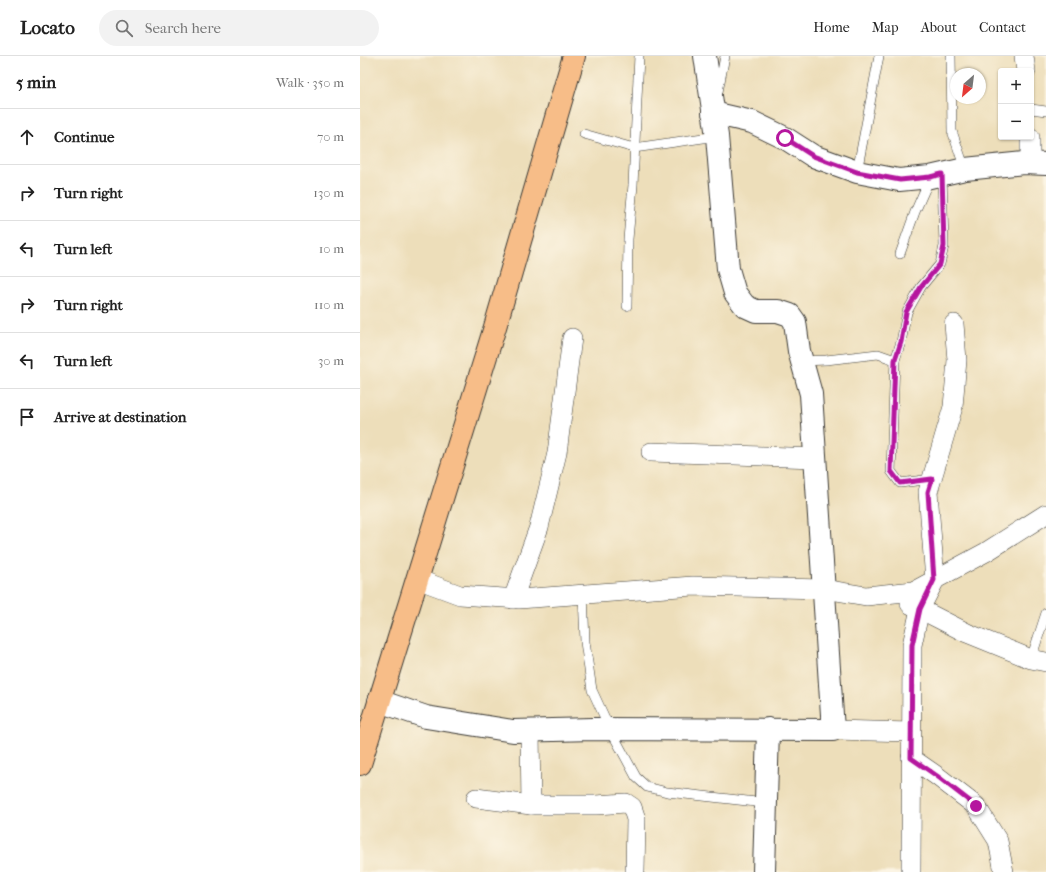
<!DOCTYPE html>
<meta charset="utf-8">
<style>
body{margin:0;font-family:"IM FELL French Canon",serif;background:#f2f2f2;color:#222}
.controls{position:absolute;right:12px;top:12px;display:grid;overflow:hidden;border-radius:4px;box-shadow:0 1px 3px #0004}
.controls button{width:36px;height:36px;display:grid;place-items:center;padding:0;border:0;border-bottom:1px solid #e0e0e0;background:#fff;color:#222;font:20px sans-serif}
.compass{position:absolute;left:590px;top:12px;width:36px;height:36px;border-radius:50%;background:#fff;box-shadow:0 1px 3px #0004;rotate:208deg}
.stop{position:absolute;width:12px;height:12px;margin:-9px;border:3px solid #b5179e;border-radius:50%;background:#fff}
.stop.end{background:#b5179e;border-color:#fff;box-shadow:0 1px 4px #0008}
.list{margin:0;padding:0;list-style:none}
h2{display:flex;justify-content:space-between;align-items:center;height:52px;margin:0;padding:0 16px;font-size:17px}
h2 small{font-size:13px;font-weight:400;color:#767676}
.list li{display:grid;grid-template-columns:26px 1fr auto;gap:12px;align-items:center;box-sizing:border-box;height:56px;padding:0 16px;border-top:1px solid #e0e0e0}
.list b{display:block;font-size:15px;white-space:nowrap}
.list em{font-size:13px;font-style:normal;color:#767676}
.icon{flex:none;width:22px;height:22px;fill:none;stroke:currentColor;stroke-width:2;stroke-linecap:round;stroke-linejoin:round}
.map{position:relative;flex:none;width:686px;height:816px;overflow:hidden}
header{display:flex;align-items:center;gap:24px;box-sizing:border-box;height:56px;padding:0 20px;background:#fff;border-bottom:1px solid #e0e0e0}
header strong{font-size:19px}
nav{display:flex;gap:22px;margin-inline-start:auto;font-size:14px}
.search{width:280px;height:36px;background:#f2f2f2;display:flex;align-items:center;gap:10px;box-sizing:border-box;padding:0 14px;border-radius:22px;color:#767676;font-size:15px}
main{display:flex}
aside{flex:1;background:#fff}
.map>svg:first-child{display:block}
</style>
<header>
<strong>Locato</strong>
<div class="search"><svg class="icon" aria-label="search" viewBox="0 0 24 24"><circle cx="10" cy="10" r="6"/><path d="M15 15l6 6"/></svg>Search here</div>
<nav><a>Home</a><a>Map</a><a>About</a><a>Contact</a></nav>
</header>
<main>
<aside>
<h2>5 min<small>Walk · 350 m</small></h2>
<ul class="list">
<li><svg class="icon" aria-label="ahead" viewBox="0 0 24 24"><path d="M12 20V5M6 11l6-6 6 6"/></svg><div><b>Continue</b></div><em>70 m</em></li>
<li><svg class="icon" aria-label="right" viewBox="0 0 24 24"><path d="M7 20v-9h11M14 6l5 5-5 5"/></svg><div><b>Turn right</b></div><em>130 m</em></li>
<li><svg class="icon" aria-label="left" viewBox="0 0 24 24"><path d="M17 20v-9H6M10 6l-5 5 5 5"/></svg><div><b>Turn left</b></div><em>10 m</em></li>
<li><svg class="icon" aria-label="right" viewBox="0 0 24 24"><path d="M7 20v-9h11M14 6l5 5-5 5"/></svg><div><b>Turn right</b></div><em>110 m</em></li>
<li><svg class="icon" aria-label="left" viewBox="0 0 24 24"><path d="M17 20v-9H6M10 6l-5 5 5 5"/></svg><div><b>Turn left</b></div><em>30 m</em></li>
<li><svg class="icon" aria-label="arrive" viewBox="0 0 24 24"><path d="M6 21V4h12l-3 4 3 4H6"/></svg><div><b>Arrive at destination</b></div></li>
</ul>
</aside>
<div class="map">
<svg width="686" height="816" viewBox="0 0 686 816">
<rect width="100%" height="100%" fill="#fcf5e5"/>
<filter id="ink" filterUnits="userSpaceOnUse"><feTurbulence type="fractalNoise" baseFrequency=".025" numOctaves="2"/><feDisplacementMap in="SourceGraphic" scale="8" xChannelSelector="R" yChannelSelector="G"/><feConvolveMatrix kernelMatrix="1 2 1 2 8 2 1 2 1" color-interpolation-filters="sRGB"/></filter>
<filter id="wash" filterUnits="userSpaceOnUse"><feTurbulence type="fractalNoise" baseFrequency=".012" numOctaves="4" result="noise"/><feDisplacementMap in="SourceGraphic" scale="16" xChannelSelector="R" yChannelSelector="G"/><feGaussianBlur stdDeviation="0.9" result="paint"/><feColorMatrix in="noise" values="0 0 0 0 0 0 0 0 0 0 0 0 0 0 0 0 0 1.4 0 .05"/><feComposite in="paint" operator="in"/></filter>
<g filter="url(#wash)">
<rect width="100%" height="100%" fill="#eddeba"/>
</g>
<g filter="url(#ink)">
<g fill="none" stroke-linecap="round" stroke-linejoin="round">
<defs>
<g id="service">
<polyline points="591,0 592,75 605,113"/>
<polyline points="358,36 365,0"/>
<polyline points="671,53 686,55"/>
<polyline points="224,78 274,92 357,80"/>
<polyline points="497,116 519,0"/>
<polyline points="540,198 555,156 570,122"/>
<polyline points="267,250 268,183 273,129 279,0"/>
<polyline points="535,304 541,286 547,256 561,231 580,208 584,190 582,118"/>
<polyline points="442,305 466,304 518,298 535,304 531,415 540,427 572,423"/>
<polyline points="223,538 225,586 232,634 250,673 276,721 287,731 307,736 405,747"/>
<polyline points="671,603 686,557"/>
</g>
<g id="minor">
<polyline points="664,0 666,15"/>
<polyline points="670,107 670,81"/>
<polyline points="291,396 455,402"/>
<polyline points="57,523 100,539 159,543 333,530 464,533 506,540 554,535 626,496 686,458"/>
<polyline points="153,543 179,471 197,397 212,282"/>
<polyline points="550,548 607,577 671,603 686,606"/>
<polyline points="170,674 171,749"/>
<polyline points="473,674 551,676"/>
<polyline points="551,702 577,720 616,750 638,785 644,816"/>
<polyline points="116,742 171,749 236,749 266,747 272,751 276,763 275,816"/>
<polyline points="551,816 552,589 560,553 575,524 568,436 593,351 597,304 594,268"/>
</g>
<g id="tertiary">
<polyline points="353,57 392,66 425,82 453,100 497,116 539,124 570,121 605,113 664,107 686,108"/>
<polyline points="19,645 66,661 153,675 233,673 473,674 451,338 439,295 435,266 430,259 418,255 396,255 385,250 375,237 368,213 357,80 345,0"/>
<polyline points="404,816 408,673"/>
</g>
<polyline id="trunk" points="0,708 135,271 214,0"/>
</defs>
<use href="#service" stroke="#3b3934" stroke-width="10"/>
<use href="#minor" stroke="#3b3934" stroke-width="20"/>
<use href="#tertiary" stroke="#3b3934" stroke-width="24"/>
<use href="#trunk" stroke="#3b3934" stroke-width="24"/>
<use href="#service" stroke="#fff" stroke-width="9"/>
<use href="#minor" stroke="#fff" stroke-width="19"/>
<use href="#tertiary" stroke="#fff" stroke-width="22"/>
<use href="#trunk" stroke="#f7bd88" stroke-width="22"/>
</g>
</g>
<g fill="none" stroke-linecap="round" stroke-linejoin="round" filter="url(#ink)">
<polyline stroke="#b5179e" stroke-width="5" points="425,82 453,100 497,116 540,124 570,121 582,118 584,190 580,208 561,231 546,256 541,286 535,304 531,415 540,427 572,423 568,436 574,524 560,553 552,589 551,702 577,720 616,750"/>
</g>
</svg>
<div class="controls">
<button>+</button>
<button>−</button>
</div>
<svg class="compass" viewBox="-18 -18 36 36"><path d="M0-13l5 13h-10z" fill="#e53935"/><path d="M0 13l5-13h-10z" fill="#767676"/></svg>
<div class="stop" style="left:425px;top:82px"></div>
<div class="stop end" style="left:616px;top:750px"></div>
</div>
</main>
